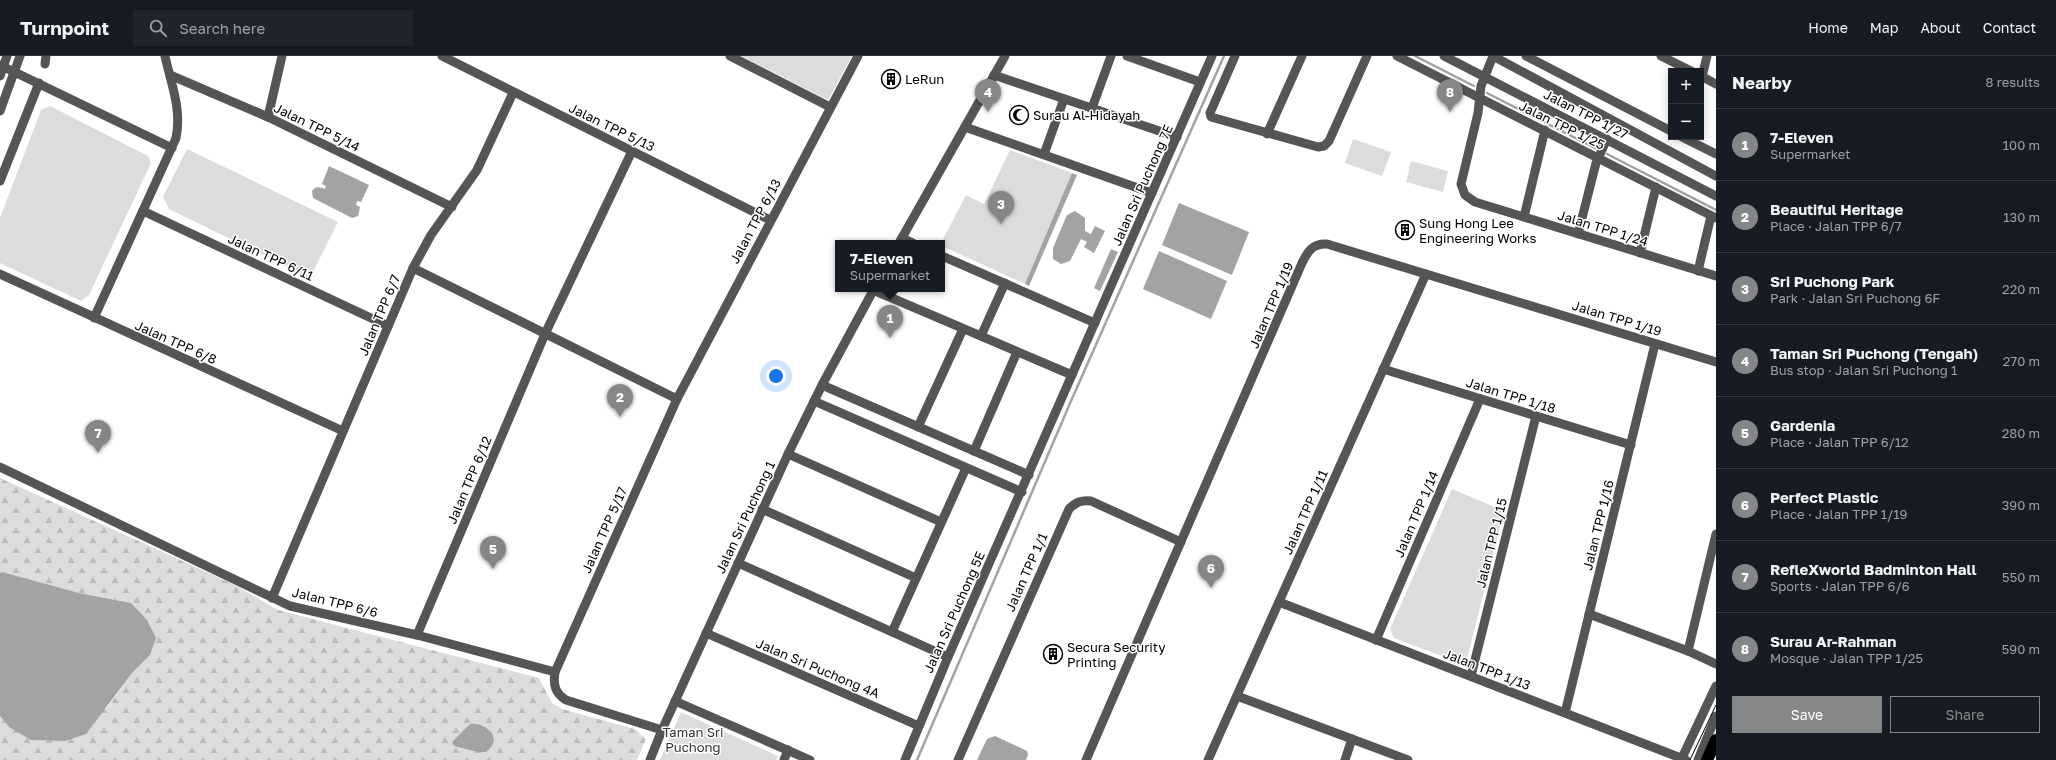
<!DOCTYPE html>
<meta charset="utf-8">
<style>
body{margin:0;font-family:"Golos Text",sans-serif;background:#20242c;color:#f1f3f6}
.controls{position:absolute;right:12px;top:12px;display:grid;overflow:hidden;border-radius:0px;box-shadow:0 2px 10px #0003}
.controls button{width:36px;height:36px;display:grid;place-items:center;padding:0;border:0;border-bottom:1px solid #363941;background:#171b24;color:#f1f3f6;font:20px sans-serif}
.you{position:absolute;left:776px;top:320px;width:14px;height:14px;margin:-10px;border:3px solid #fff;border-radius:50%;background:#1a73e8;box-shadow:0 0 0 6px #1a73e833}
.badge{display:grid;place-items:center;width:26px;height:26px;border-radius:50%;background:#858687;color:#fff;font-size:13px;font-weight:700}
.pin{position:absolute;translate:-50% -33px;filter:drop-shadow(0 1px 2px #0008)}
.pin::after{content:'';position:absolute;top:21px;width:14px;height:12px;background:inherit;clip-path:polygon(0 0,100% 0,50% 100%)}
.popup{position:absolute;left:835px;top:184px;width:110px;height:52px;box-sizing:border-box;display:grid;place-content:center;border-radius:0px;background:#171b24;filter:drop-shadow(0 1px 3px #0005);font-size:13px;white-space:nowrap;color:#9ea1a6}
.popup b{font-size:15px;color:#f1f3f6}
.popup::after{content:'';position:absolute;left:50%;top:100%;margin-left:-8px;border:8px solid transparent;border-top-color:#171b24}
.list{margin:0;padding:0;list-style:none}
h2{display:flex;justify-content:space-between;align-items:center;height:52px;margin:0;padding:0 16px;font-size:17px}
h2 small{font-size:13px;font-weight:400;color:#9ea1a6}
.list li{display:grid;grid-template-columns:26px 1fr auto;gap:12px;align-items:center;box-sizing:border-box;height:72px;padding:0 16px;border-top:1px solid #363941}
.list b{display:block;font-size:15px;white-space:nowrap}
.list p{margin:0;font-size:13px;white-space:nowrap;color:#9ea1a6}
.list em{font-size:13px;font-style:normal;color:#9ea1a6}
.actions{display:flex;gap:8px;padding:12px 16px}
.actions a{flex:1;padding:9px 0;border:1px solid #858687;border-radius:0px;text-align:center;font-size:14px;color:#858687}
.actions .main{background:#858687;color:#fff}
.icon{flex:none;width:22px;height:22px;fill:none;stroke:currentColor;stroke-width:2;stroke-linecap:round;stroke-linejoin:round}
.map{position:relative;flex:none;width:1716px;height:704px;overflow:hidden}
header{display:flex;align-items:center;gap:24px;box-sizing:border-box;height:56px;padding:0 20px;background:#171b24;border-bottom:1px solid #363941}
header strong{font-size:19px}
nav{display:flex;gap:22px;margin-inline-start:auto;font-size:14px}
.search{width:280px;height:36px;background:#20242c;display:flex;align-items:center;gap:10px;box-sizing:border-box;padding:0 14px;border-radius:0px;color:#9ea1a6;font-size:15px}
main{display:flex}
aside{flex:1;background:#171b24}
.map>svg:first-child{display:block}
</style>
<header>
<strong>Turnpoint</strong>
<div class="search"><svg class="icon" aria-label="search" viewBox="0 0 24 24"><circle cx="10" cy="10" r="6"/><path d="M15 15l6 6"/></svg>Search here</div>
<nav><a>Home</a><a>Map</a><a>About</a><a>Contact</a></nav>
</header>
<main>
<div class="map">
<svg width="1716" height="704" viewBox="0 0 1716 704">
<defs>
<pattern id="forest-firs" width="22" height="20" patternUnits="userSpaceOnUse"><rect width="22" height="20" fill="#dcdcdc"/><path d="M5 1l3.5 6h-7zM16 11l3.5 6h-7z" fill="#bbb"/></pattern>
</defs>
<rect width="100%" height="100%" fill="#fff"/>
<g fill="#dcdcdc">
<polygon points="741,0 852,0 828,44"/>
<polygon points="50,50 148,100 151,107 89,239 81,245 0,207 0,162 41,54"/>
<polygon points="1353,83 1391,96 1382,120 1345,107"/>
<polygon points="187,93 338,166 310,222 169,153 163,141"/>
<polygon points="1010,94 1072,117 1025,228 942,190 941,187 966,139 984,148"/>
<polygon points="1411,105 1448,115 1443,136 1406,126"/>
<polygon points="1452,433 1504,455 1467,603 1458,606 1394,582 1390,573"/>
<polygon points="681,656 778,700 776,704 660,704"/>
</g>
<path fill="url(#forest-firs)" fill-rule="evenodd" d="M0 422 233 528 278 554 539 622 552 647 562 653 635 673 646 683 637 704H0V660L9 671 106 653 132 617 150 599 131 547 79 537 0 517ZM482 669 489 673 492 678 477 696 454 690Z"/>
<g fill="#a3a3a3">
<path d="M329 110 369 129 361 146 357 145 356 149 360 151 358 160 352 162 313 142 312 135C316 130 319 131 325 133L326 130 322 128Z"/>
<polygon points="1072,117 1077,119 1029,230 1025,228"/>
<polygon points="1179,147 1249,176 1232,219 1162,189"/>
<polygon points="1075,155 1085,162 1085,175 1091,178 1095,170 1105,175 1094,197 1084,191 1087,186 1081,183 1070,205 1061,208 1053,203 1053,192 1067,159"/>
<polygon points="1111,193 1118,196 1100,235 1094,232"/>
<polygon points="1159,195 1227,225 1211,263 1143,233"/>
<polygon points="2,516 79,537 131,547 147,564 156,582 150,599 132,617 86,678 65,685 31,684 9,671 0,660 0,517"/>
<path d="M470 668C487 666 504 683 486 696H477L454 690 452 686Z"/>
<polygon points="995,680 1027,695 1028,699 1026,704 977,704 987,683"/>
</g>
<g fill="none" stroke-linecap="round" stroke-linejoin="round">
<g stroke="#a3a3a3" stroke-width="2.5">
<polyline points="1415,0 1474,30"/>
<polyline points="1487,37 1595,92"/>
<polyline points="1607,98 1716,154"/>
<polyline points="917,704 1071,345 1224,0"/>
</g>
<defs>
<polyline id="highway" points="1707,704 1716,684"/>
</defs>
<use href="#highway" stroke="#dbdbdb" stroke-width="14"/>
<g stroke="#555" stroke-width="9">
<polyline points="442,0 770,164"/>
<polyline points="730,0 830,51"/>
<polyline points="1127,0 1200,26"/>
<polyline points="1235,0 1210,57 1211,61 1318,91 1324,90 1329,85 1367,0"/>
<polyline points="1397,0 1716,162"/>
<polyline points="1444,0 1716,140"/>
<polyline points="1493,0 1481,30 1478,57 1461,128 1465,139 1475,146 1716,220"/>
<polyline points="1493,0 1716,120"/>
<polyline points="1526,0 1671,75"/>
<polyline points="1661,0 1691,15"/>
<polyline points="45,8 46,0"/>
<polyline points="0,9 172,92"/>
<polyline points="170,19 268,61 452,151"/>
<polyline points="994,19 1177,81"/>
<polyline points="0,20 7,0"/>
<polyline points="1701,20 1716,28"/>
<polyline points="1702,21 1707,0"/>
<polyline points="1092,52 1111,0"/>
<polyline points="0,55 20,0"/>
<polyline points="268,61 282,0"/>
<polyline points="965,71 1152,137"/>
<polyline points="1267,78 1302,0"/>
<polyline points="1682,81 1716,98"/>
<polyline points="1044,98 1064,43"/>
<polyline points="0,125 39,27"/>
<polyline points="143,155 388,270"/>
<polyline points="1524,161 1545,74"/>
<polyline points="1578,178 1596,107 1607,83"/>
<polyline points="902,182 913,187"/>
<polyline points="899,187 1005,0"/>
<polyline points="1640,197 1656,131"/>
<polyline points="942,200 1095,267"/>
<polyline points="413,212 677,343"/>
<polyline points="1698,215 1711,160"/>
<polyline points="0,218 343,375"/>
<polyline points="873,234 1072,319"/>
<path d="M94 262 176 82C182 53 171 28 165 0"/>
<polyline points="981,280 1005,227"/>
<polyline points="1383,313 1631,389"/>
<polyline points="822,329 1029,419"/>
<polyline points="814,345 1022,436"/>
<polyline points="918,371 963,273"/>
<polyline points="974,395 1017,296"/>
<polyline points="788,398 941,466"/>
<polyline points="0,411 290,550 417,579 555,616"/>
<polyline points="762,453 916,522"/>
<polyline points="738,507 948,601"/>
<polyline points="272,542 413,212 431,179 477,114 513,37"/>
<polyline points="1279,546 1686,704"/>
<polyline points="1589,558 1688,595 1716,608"/>
<polyline points="892,576 966,412"/>
<polyline points="706,577 919,670"/>
<polyline points="417,579 545,278 632,95"/>
<polyline points="1376,584 1480,343"/>
<polyline points="1688,595 1716,478"/>
<polyline points="1471,620 1536,360"/>
<polyline points="1237,640 1408,704"/>
<polyline points="675,645 810,704"/>
<polyline points="1565,657 1655,288"/>
<path d="M662 674 566 644C555 637 553 629 555 616L677 343 858 0"/>
<polyline points="650,704 662,674 788,398 822,329 874,233"/>
<polyline points="784,704 788,694"/>
<polyline points="905,704 948,601 1212,0"/>
<path d="M958 704 1069 453C1076 446 1081 444 1091 445L1181 486"/>
<path d="M1086 704 1302 207C1308 195 1313 187 1327 188L1716 306"/>
<polyline points="1208,704 1426,218"/>
<polyline points="1345,704 1352,683"/>
<polyline points="1681,704 1716,630"/>
<polyline points="1698,704 1716,660"/>
</g>
<use href="#highway" stroke="#000" stroke-width="12"/>
<polyline stroke="#000" stroke-width="1" points="1690,704 1716,649"/>
</g>
<defs>
<symbol id="building-ring" viewBox="-11 -11 22 22"><circle r="9.5" fill="#fff" stroke="#000" stroke-width="1.5"/><path d="M-4-6H4V6H1V3H-1V6H-4ZM-2.5-4.3h1.7v1.8h-1.7ZM.8-4.3h1.7v1.8H.8ZM-2.5-1h1.7V.8h-1.7ZM.8-1h1.7V.8H.8Z" fill="#000"/></symbol>
<symbol id="mosque-ring" viewBox="-11 -11 22 22"><circle r="9.5" fill="#fff" stroke="#000" stroke-width="1.5"/><path d="M3.5-4.9A6 6 0 1 0 3.5 4.9A5 5 0 1 1 3.5-4.9Z" fill="#000"/></symbol>
</defs>
<g fill-rule="evenodd">
<use href="#building-ring" x="880" y="12" width="22" height="22"/>
<use href="#mosque-ring" x="1008" y="48" width="22" height="22"/>
<use href="#building-ring" x="1394" y="163" width="22" height="22"/>
<use href="#building-ring" x="1042" y="587" width="22" height="22"/>
</g>
<g text-anchor="middle" stroke-width="3" stroke-linejoin="round" paint-order="stroke">
<g font-size="13" fill="#000" stroke="#fff" text-anchor="start">
<text x="905" y="28">LeRun</text>
<text x="1033" y="64">Surau Al-Hidayah</text>
<text x="1419" y="172">Sung Hong Lee<tspan x="1419" dy="15">Engineering Works</tspan></text>
<text x="1067" y="596">Secura Security<tspan x="1067" dy="15">Printing</tspan></text>
</g>
<g font-size="13" fill="#000" stroke="#fff">
<text transform="translate(1586 58) rotate(27)" y="5">Jalan TPP 1/27</text>
<text transform="translate(1562 69) rotate(26)" y="5">Jalan TPP 1/25</text>
<text transform="translate(317 71) rotate(26)" y="5">Jalan TPP 5/14</text>
<text transform="translate(612 71) rotate(26)" y="5">Jalan TPP 5/13</text>
<text transform="translate(1142 129) rotate(-66)" y="5">Jalan Sri Puchong 7E</text>
<text transform="translate(755 165) rotate(-62)" y="5">Jalan TPP 6/13</text>
<text transform="translate(1603 172) rotate(17)" y="5">Jalan TPP 1/24</text>
<text transform="translate(271 201) rotate(25)" y="5">Jalan TPP 6/11</text>
<text transform="translate(1271 249) rotate(-67)" y="5">Jalan TPP 1/19</text>
<text transform="translate(379 259) rotate(-67)" y="5">Jalan TPP 6/7</text>
<text transform="translate(1617 262) rotate(17)" y="5">Jalan TPP 1/19</text>
<text transform="translate(176 286) rotate(24)" y="5">Jalan TPP 6/8</text>
<text transform="translate(1511 339) rotate(17)" y="5">Jalan TPP 1/18</text>
<text transform="translate(469 424) rotate(-67)" y="5">Jalan TPP 6/12</text>
<text transform="translate(1305 456) rotate(-66)" y="5">Jalan TPP 1/11</text>
<text transform="translate(1416 458) rotate(-67)" y="5">Jalan TPP 1/14</text>
<text transform="translate(745 461) rotate(-65)" y="5">Jalan Sri Puchong 1</text>
<text transform="translate(1598 469) rotate(-76)" y="5">Jalan TPP 1/16</text>
<text transform="translate(604 474) rotate(-66)" y="5">Jalan TPP 5/17</text>
<text transform="translate(1491 487) rotate(-76)" y="5">Jalan TPP 1/15</text>
<text transform="translate(1026 516) rotate(-66)" y="5">Jalan TPP 1/1</text>
<text transform="translate(335 546) rotate(14)" y="5">Jalan TPP 6/6</text>
<text transform="translate(954 556) rotate(-66)" y="5">Jalan Sri Puchong 5E</text>
<text transform="translate(818 612) rotate(23)" y="5">Jalan Sri Puchong 4A</text>
<text transform="translate(1487 613) rotate(21)" y="5">Jalan TPP 1/13</text>
</g>
<g font-size="13" fill="#333" stroke="#fff">
<text x="693" y="681">Taman Sri<tspan x="693" dy="15">Puchong</tspan></text>
</g>
</g>
</svg>
<div class="controls">
<button>+</button>
<button>−</button>
</div>
<div class="you"></div>
<div class="pin badge" style="left:890px;top:282px">1</div>
<div class="popup"><b>7-Eleven</b>Supermarket</div>
<div class="pin badge" style="left:620px;top:361px">2</div>
<div class="pin badge" style="left:1001px;top:168px">3</div>
<div class="pin badge" style="left:988px;top:56px">4</div>
<div class="pin badge" style="left:493px;top:513px">5</div>
<div class="pin badge" style="left:1211px;top:532px">6</div>
<div class="pin badge" style="left:98px;top:397px">7</div>
<div class="pin badge" style="left:1450px;top:56px">8</div>
</div>
<aside>
<h2>Nearby<small>8 results</small></h2>
<ul class="list">
<li><span class="badge">1</span><div><b>7-Eleven</b><p>Supermarket</p></div><em>100 m</em></li>
<li><span class="badge">2</span><div><b>Beautiful Heritage</b><p>Place · Jalan TPP 6/7</p></div><em>130 m</em></li>
<li><span class="badge">3</span><div><b>Sri Puchong Park</b><p>Park · Jalan Sri Puchong 6F</p></div><em>220 m</em></li>
<li><span class="badge">4</span><div><b>Taman Sri Puchong (Tengah)</b><p>Bus stop · Jalan Sri Puchong 1</p></div><em>270 m</em></li>
<li><span class="badge">5</span><div><b>Gardenia</b><p>Place · Jalan TPP 6/12</p></div><em>280 m</em></li>
<li><span class="badge">6</span><div><b>Perfect Plastic</b><p>Place · Jalan TPP 1/19</p></div><em>390 m</em></li>
<li><span class="badge">7</span><div><b>RefleXworld Badminton Hall</b><p>Sports · Jalan TPP 6/6</p></div><em>550 m</em></li>
<li><span class="badge">8</span><div><b>Surau Ar-Rahman</b><p>Mosque · Jalan TPP 1/25</p></div><em>590 m</em></li>
</ul>
<div class="actions"><a class="main">Save</a><a>Share</a></div>
</aside>
</main>
